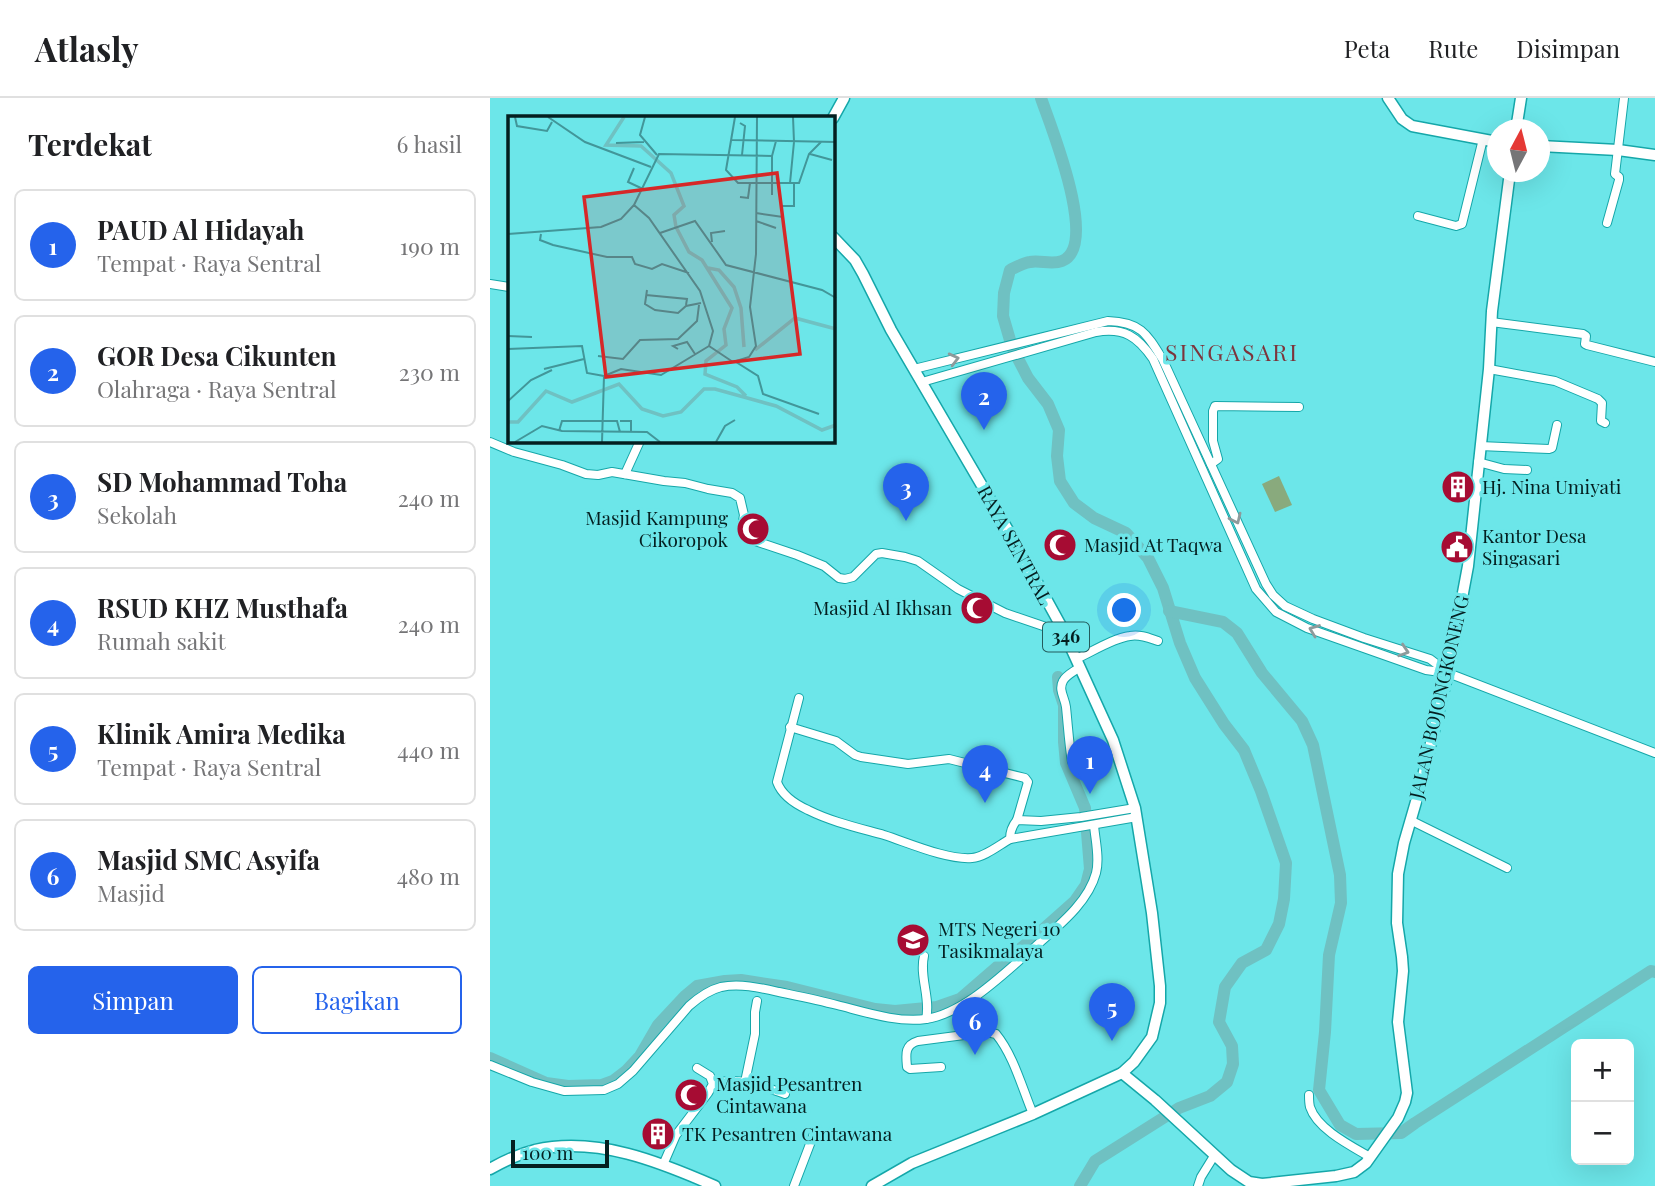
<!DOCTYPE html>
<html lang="id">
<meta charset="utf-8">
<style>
body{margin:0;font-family:"Playfair Display",serif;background:#f6f6f6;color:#202124}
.controls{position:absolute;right:21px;bottom:21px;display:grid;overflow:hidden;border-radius:10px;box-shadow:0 7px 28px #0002}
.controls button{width:63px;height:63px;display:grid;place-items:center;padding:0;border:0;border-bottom:2px solid #e0e0e0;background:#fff;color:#202124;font:35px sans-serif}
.compass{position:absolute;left:997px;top:21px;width:63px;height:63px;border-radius:50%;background:#fff;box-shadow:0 7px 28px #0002;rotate:7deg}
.scale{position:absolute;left:21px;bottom:18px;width:98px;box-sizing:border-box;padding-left:7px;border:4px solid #041f20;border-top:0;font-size:19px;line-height:24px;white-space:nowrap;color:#041f20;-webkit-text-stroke:5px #6ce6e9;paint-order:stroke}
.you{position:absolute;left:635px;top:513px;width:24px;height:24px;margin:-18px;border:5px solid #fff;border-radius:50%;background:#1a73e8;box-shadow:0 0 0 10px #1a73e833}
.badge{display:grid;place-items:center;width:46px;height:46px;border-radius:50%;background:#2563eb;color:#fff;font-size:23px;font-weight:700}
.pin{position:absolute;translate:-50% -58px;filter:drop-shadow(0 2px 4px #0008)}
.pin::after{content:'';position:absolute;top:37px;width:24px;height:21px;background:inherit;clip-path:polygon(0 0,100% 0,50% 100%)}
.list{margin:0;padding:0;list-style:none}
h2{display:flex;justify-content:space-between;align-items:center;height:91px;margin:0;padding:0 28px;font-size:30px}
h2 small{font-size:23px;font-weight:400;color:#757577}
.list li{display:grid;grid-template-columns:46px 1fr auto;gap:21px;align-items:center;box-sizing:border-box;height:112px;margin:0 14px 14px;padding:0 14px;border:2px solid #e0e0e0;border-radius:10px}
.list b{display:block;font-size:26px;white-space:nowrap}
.list p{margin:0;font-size:23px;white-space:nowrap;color:#757577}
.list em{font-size:23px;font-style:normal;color:#757577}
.actions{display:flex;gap:14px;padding:21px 28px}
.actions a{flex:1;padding:16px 0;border:2px solid #2563eb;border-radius:10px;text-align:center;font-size:24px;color:#2563eb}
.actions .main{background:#2563eb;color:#fff}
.map{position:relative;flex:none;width:1165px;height:1088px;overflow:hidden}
header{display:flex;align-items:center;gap:42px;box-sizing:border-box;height:98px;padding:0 35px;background:#fff;border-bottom:2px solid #e0e0e0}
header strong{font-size:33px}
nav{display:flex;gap:38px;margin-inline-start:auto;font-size:24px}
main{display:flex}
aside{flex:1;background:#fff}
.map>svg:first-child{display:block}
</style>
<header>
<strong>Atlasly</strong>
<nav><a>Peta</a><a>Rute</a><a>Disimpan</a></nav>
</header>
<main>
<aside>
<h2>Terdekat<small>6 hasil</small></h2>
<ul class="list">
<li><span class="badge">1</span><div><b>PAUD Al Hidayah</b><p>Tempat · Raya Sentral</p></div><em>190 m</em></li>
<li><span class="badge">2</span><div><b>GOR Desa Cikunten</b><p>Olahraga · Raya Sentral</p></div><em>230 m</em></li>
<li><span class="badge">3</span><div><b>SD Mohammad Toha</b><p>Sekolah</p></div><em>240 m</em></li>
<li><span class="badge">4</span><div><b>RSUD KHZ Musthafa</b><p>Rumah sakit</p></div><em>240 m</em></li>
<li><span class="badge">5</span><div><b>Klinik Amira Medika</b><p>Tempat · Raya Sentral</p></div><em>440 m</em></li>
<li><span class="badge">6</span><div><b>Masjid SMC Asyifa</b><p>Masjid</p></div><em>480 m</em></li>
</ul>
<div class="actions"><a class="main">Simpan</a><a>Bagikan</a></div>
</aside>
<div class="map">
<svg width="1165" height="1088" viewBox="0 0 1165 1088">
<rect width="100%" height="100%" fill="#6ce6e9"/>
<polygon fill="#89aa7d" points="789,378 802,407 785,414 772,386"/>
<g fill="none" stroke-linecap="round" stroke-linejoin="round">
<g stroke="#6fc1c2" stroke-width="12">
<path d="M551 0C560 27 610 148 572 163 562 167 550 162 540 164 533 165 526 169 520 172L514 195 513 218 522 249 538 280 558 306 569 332 567 358 570 383 584 405 604 420 636 435 658 460 673 490 690 545 705 580 734 626 754 652 771 693 796 765 794 801 789 826 776 852 752 865 735 889 729 924 742 948 743 966 737 984 720 998 689 1010 605 1063 590 1088"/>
<polyline points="679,513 733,524 747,535 772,575 812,623 823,647 850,777 851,805 839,857 835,934 829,992 850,1027 866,1036 911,1035 925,1025 1161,873 1165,874"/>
<polyline points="0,960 56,985 78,988 112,987 123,983 136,973 150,958 168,927 195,898 207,888 235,883 251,882 297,889 385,911 405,913 447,909 470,901 507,869 540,843 585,803 596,787 600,771 595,710 576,665 574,644 574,607 569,592 568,579"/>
</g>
<defs>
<g id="minor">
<polyline points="928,118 966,128 972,126 993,41"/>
<polyline points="1117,125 1129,82 1129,79 1125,76 1134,0"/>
<polyline points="0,186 19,189"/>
<polyline points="1001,224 1093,236 1096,238 1095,246 1097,247 1165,264"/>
<path d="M424 271 618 223C651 224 657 236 673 262L776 486 783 497 795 508 823 521 874 540 940 561 956 573"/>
<polyline points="999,271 1065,283 1108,301 1112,305 1111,323 1115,325"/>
<path d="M432 284 606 234C634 229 648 239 663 261L766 491 786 514 817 530 936 572 958 575 1165 655"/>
<polyline points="0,344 24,354 72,367 96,376 108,377 122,374 174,383 195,385 218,391 242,395 250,400 254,417 252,429 255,438 265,443 307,457 334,468 349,480 355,481 363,479 386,456 392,455 415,459 428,463 468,491 515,515 559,530 571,528"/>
<polyline points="990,348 1059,351 1062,350 1067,327"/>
<polyline points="988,364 1014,371 1037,372"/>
<polyline points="721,366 728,361 723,343 723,313 725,308 809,309"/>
<polyline points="135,376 150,343"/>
<path d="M586 561C602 554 623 540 640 538 650 536 659 540 668 543"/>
<path d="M309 600 287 684C292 698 305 706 318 712 342 724 369 730 394 737 419 745 457 762 482 760 495 759 509 747 520 741 520 733 522 728 527 722L551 723 591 719 645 710"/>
<polyline points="300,629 346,643 365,657 371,659 418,666 459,661 535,680 538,684 527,722"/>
<path d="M582 664C579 646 578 628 576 609 575 600 568 592 573 583 576 577 585 573 590 569"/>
<polyline points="920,722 1017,770"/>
<polyline points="520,741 647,719"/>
<path d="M434 858C429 879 441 900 436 921"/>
<path d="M0 967 42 984 74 993 114 992 128 986 143 973 199 908C208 900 219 892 231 889 250 885 271 890 289 894 308 898 328 902 347 907 375 914 407 925 436 921 476 915 516 873 546 848 568 828 598 805 606 775 610 760 605 741 604 727"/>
<path d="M451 969 420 971 417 969C416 957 414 947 428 943L497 934 506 936C524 958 532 990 543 1016"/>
<polyline points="255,984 265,936 265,914 267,903"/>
<path d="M223 986C247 978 272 988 295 996"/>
<path d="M819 997C819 1001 819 1005 820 1009 827 1031 861 1048 880 1059"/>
<polyline points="173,1067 186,1037 218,995 223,986 220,978 207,970"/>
<polyline points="304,1088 325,1033"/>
<polyline points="708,1088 711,1079 724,1058"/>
</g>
<g id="major">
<polyline points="898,0 912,21 922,28 1007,44"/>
<polyline points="343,20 354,0"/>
<polyline points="1026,32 1031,0"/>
<polyline points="1050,48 1128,52 1165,57"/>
<polyline points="343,139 365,162 373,176 401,232 522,439 571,528 623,642 645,710 662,815 670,888 670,905 662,939 644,964 632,975 543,1016 422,1065 382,1088"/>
<polyline points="632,975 665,1002 741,1072 759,1084 772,1086 846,1078 864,1074 876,1065 908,1020 915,1004 917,995 908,924 913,873 912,859 907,825 908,776 914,745 930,690 958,575 978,468 999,271 1002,213 1020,74"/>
<path d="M0 1071C14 1063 29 1056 45 1052 107 1038 170 1064 225 1088"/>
</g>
</defs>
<use href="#minor" stroke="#15a7a9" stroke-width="10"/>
<use href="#major" stroke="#15a7a9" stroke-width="13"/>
<use href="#minor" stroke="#fff" stroke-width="8"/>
<use href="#major" stroke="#fff" stroke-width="10"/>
</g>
<defs><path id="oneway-chevron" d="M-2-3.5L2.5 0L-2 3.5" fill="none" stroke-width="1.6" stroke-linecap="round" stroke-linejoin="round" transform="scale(1.75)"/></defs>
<g stroke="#8e9a9b">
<use href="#oneway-chevron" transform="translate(464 261) rotate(-14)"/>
<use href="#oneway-chevron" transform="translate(746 421) rotate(65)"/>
<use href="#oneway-chevron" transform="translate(824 532) rotate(-159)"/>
<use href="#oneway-chevron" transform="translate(914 553) rotate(18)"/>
</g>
<defs>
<symbol id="building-disc" viewBox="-11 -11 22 22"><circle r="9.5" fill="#a60c33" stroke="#6ce6e9"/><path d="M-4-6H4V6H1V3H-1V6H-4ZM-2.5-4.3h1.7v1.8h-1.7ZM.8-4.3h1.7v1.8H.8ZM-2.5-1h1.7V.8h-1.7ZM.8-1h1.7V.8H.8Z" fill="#fff"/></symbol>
<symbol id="mosque-disc" viewBox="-11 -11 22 22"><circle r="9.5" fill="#a60c33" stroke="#6ce6e9"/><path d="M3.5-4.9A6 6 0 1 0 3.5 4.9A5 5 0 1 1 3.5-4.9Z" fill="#fff"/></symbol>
<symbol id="civic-disc" viewBox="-11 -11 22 22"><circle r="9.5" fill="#a60c33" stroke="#6ce6e9"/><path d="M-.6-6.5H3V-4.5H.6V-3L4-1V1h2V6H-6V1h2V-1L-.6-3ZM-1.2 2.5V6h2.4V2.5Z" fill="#fff"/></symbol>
<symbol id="school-disc" viewBox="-11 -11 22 22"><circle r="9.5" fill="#a60c33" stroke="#6ce6e9"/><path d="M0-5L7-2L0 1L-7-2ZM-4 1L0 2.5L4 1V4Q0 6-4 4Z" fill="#fff"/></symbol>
</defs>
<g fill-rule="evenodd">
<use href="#building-disc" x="949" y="370" width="38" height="38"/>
<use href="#mosque-disc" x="244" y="412" width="38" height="38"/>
<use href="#mosque-disc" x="551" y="428" width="38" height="38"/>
<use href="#civic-disc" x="948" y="430" width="38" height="38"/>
<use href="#mosque-disc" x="468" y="491" width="38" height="38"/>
<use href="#school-disc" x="404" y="823" width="38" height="38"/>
<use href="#mosque-disc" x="182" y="978" width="38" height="38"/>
<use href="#building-disc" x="149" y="1017" width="38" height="38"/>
</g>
<g text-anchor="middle" stroke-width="7" stroke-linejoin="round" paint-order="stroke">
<rect fill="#6ce6e9" stroke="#235b5c" stroke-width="2" x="553" y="524.5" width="46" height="29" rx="5"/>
<g font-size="18" font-weight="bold" fill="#041f20">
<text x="576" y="545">346</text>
</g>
<g font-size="19" fill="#041f20" stroke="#6ce6e9" text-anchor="start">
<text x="992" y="396">Hj. Nina Umiyati</text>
<text x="238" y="427" text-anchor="end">Masjid Kampung<tspan x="238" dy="22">Cikoropok</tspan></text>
<text x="992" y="445">Kantor Desa<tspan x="992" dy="22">Singasari</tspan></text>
<text x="594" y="454">Masjid At Taqwa</text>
<text x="462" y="517" text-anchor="end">Masjid Al Ikhsan</text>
<text x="448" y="838">MTS Negeri 10<tspan x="448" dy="22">Tasikmalaya</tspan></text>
<text x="226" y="993">Masjid Pesantren<tspan x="226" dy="22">Cintawana</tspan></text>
<text x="192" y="1043">TK Pesantren Cintawana</text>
</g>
<g font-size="19" fill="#041f20" stroke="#6ce6e9">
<text transform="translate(525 447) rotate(61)" y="7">RAYA SENTRAL</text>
<text transform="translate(949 599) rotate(-77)" y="7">JALAN BOJONGKONENG</text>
</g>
<g font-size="23" letter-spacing="2" fill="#7d353c" stroke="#6ce6e9">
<text x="742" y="263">SINGASARI</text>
</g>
</g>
<g transform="translate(18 18)">
<rect width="327" height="327" fill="#6ce6e9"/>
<path fill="none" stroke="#6fc1c2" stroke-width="3.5" d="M116 1 98 29 133 30 163 57 176 90 166 99 168 111 181 136 194 144 224 192 216 213 218 229 198 245 197 258 229 271 238 280M200 152 211 154 226 171 233 192 236 231M247 234 287 202 328 213M0 306H10L38 275 64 286 111 268 134 293 155 300 173 296 196 273H207L268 290 314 314 328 309"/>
<path fill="none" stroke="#429699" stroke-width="2" d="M7 1 9 10 39 15 44 6M40 1 77 26 143 51M137 1 132 19 149 39M227 1 218 54 230 67H291L301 38 313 26M285 1 286 26M232 7 237 10 234 39M224 24 328 26M108 27 136 26M302 38 324 44M126 52 120 66 135 73M282 67 286 26M264 79V40M232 81 240 82 242 67M274 90H286V67M248 97 275 101M248 105 268 112M152 117 187 105 218 149 314 174 328 182M0 118 93 111 113 103 126 89M33 118 32 124 45 129 99 141H124L127 148 144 153 154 148 181 157M204 126 203 117 217 115M139 174 137 188 147 194 170 197 178 190 193 187M138 179 179 183 178 189M0 220 24 221M201 230 205 215 192 175 141 102 126 89 151 38 264 40 268 25M201 230 225 246 241 241 248 230 242 191 248 138 249 1M0 233 74 230 79 257 96 260M170 233 165 230 179 226 187 238M90 240 115 243 132 224 170 223 189 205 191 189M228 246 250 260 255 278 311 298M36 253 76 243M0 285 23 264 44 254M112 305H123V316M51 315 54 305H109L112 316M7 326 34 310 54 315 139 316 152 326M94 326 96 260 113 253 153 259 201 230M208 326 217 310 227 304"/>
<path fill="#d62828" fill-opacity="0.15" stroke="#d62828" stroke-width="3.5" d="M269 57 292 238 98 261 76 81Z"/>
<rect width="327" height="327" fill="none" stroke="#041f20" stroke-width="3.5"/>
</g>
</svg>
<div class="controls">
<button>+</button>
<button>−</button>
</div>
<svg class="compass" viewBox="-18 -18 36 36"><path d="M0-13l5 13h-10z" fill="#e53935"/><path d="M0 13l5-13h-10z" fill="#757577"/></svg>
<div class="scale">100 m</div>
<div class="you"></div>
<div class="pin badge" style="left:600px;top:696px">1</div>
<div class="pin badge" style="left:494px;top:332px">2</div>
<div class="pin badge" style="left:416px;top:423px">3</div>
<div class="pin badge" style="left:495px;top:705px">4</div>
<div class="pin badge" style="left:622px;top:943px">5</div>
<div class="pin badge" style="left:485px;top:957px">6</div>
</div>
</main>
